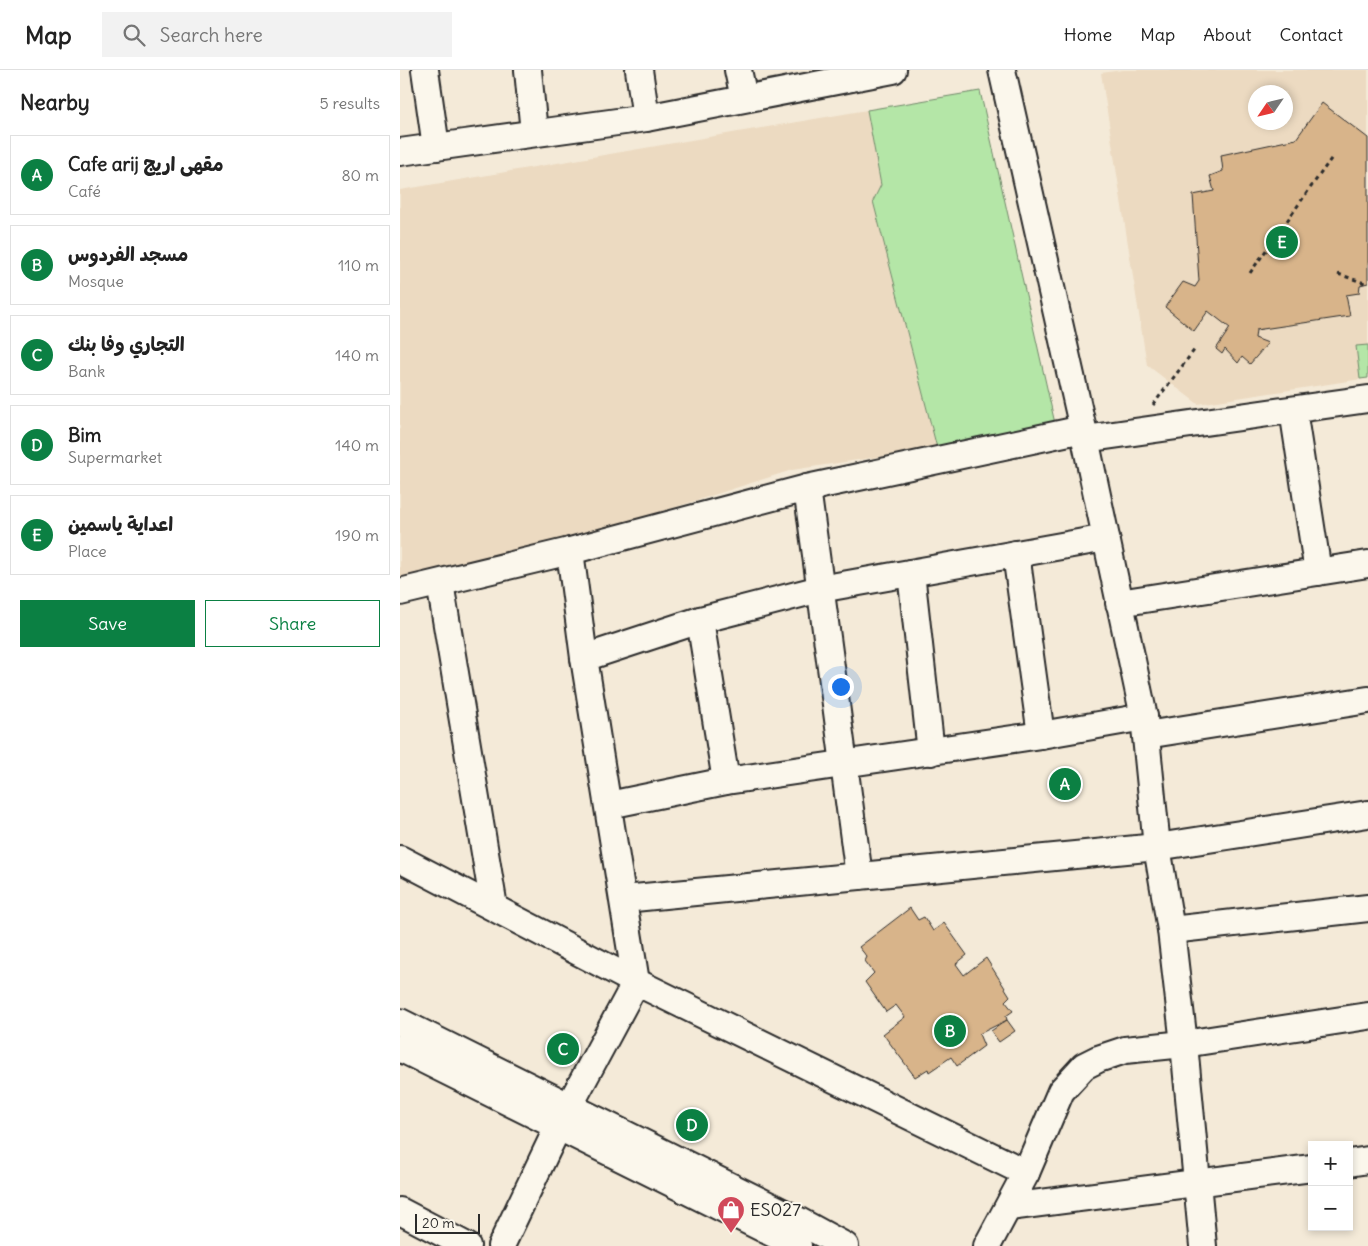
<!DOCTYPE html>
<meta charset="utf-8">
<style>
body{margin:0;font-family:Delius,"Playpen Sans Arabic",sans-serif;background:#f2f2f2;color:#222}
.controls{position:absolute;right:15px;bottom:15px;display:grid;overflow:hidden;border-radius:0px;box-shadow:0 2px 8px #0003}
.controls button{width:45px;height:45px;display:grid;place-items:center;padding:0;border:0;border-bottom:1px solid #e0e0e0;background:#fff;color:#222;font:25px sans-serif}
.compass{position:absolute;left:848px;top:15px;width:45px;height:45px;border-radius:50%;background:#fff;box-shadow:0 2px 8px #0003;rotate:235deg}
.scale{position:absolute;left:15px;bottom:12px;width:65px;box-sizing:border-box;padding-left:5px;border:2px solid #2b2b2b;border-top:0;font-size:14px;line-height:18px;white-space:nowrap;color:#2b2b2b;-webkit-text-stroke:4px #fbf7ec;paint-order:stroke}
.you{position:absolute;left:440px;top:616px;width:18px;height:18px;margin:-12px;border:4px solid #fff;border-radius:50%;background:#1a73e8;box-shadow:0 0 0 8px #1a73e833}
.badge{display:grid;place-items:center;width:32px;height:32px;border-radius:50%;background:#0b8043;color:#fff;font-size:16px;font-weight:700}
.pin{position:absolute;translate:-50% -50%;border:2px solid #fff;box-shadow:0 1px 5px #0006}
.list{margin:0;padding:0;list-style:none}
h2{display:flex;justify-content:space-between;align-items:center;height:65px;margin:0;padding:0 20px;font-size:21px}
h2 small{font-size:16px;font-weight:400;color:#767676}
.list li{display:grid;grid-template-columns:32px 1fr auto;gap:15px;align-items:center;box-sizing:border-box;height:80px;margin:0 10px 10px;padding:0 10px;border:1px solid #e0e0e0;border-radius:0px}
.list b{display:block;font-size:19px;white-space:nowrap}
.list p{margin:0;font-size:16px;white-space:nowrap;color:#767676}
.list em{font-size:16px;font-style:normal;color:#767676}
.actions{display:flex;gap:10px;padding:15px 20px}
.actions a{flex:1;padding:11px 0;border:1px solid #0b8043;border-radius:0px;text-align:center;font-size:18px;color:#0b8043}
.actions .main{background:#0b8043;color:#fff}
.icon{flex:none;width:28px;height:28px;fill:none;stroke:currentColor;stroke-width:2;stroke-linecap:round;stroke-linejoin:round}
.map{position:relative;flex:none;width:968px;height:1176px;overflow:hidden}
header{display:flex;align-items:center;gap:30px;box-sizing:border-box;height:70px;padding:0 25px;background:#fff;border-bottom:1px solid #e0e0e0}
header strong{font-size:24px}
nav{display:flex;gap:28px;margin-inline-start:auto;font-size:18px}
.search{width:350px;height:45px;background:#f2f2f2;display:flex;align-items:center;gap:12px;box-sizing:border-box;padding:0 18px;border-radius:0px;color:#767676;font-size:19px}
main{display:flex}
aside{flex:1;background:#fff}
.map>svg:first-child{display:block}
</style>
<header>
<strong>Map</strong>
<div class="search"><svg class="icon" aria-label="search" viewBox="0 0 24 24"><circle cx="10" cy="10" r="6"/><path d="M15 15l6 6"/></svg>Search here</div>
<nav><a>Home</a><a>Map</a><a>About</a><a>Contact</a></nav>
</header>
<main>
<aside>
<h2>Nearby<small>5 results</small></h2>
<ul class="list">
<li><span class="badge">A</span><div><b>Cafe arij مقهى اريج</b><p>Café</p></div><em>80 m</em></li>
<li><span class="badge">B</span><div><b>مسجد الفردوس</b><p>Mosque</p></div><em>110 m</em></li>
<li><span class="badge">C</span><div><b>التجاري وفا بنك</b><p>Bank</p></div><em>140 m</em></li>
<li><span class="badge">D</span><div><b>Bim</b><p>Supermarket</p></div><em>140 m</em></li>
<li><span class="badge">E</span><div><b>اعداية ياسمين</b><p>Place</p></div><em>190 m</em></li>
</ul>
<div class="actions"><a class="main">Save</a><a>Share</a></div>
</aside>
<div class="map">
<svg width="968" height="1176" viewBox="0 0 968 1176">
<rect width="100%" height="100%" fill="#f4ead8"/>
<filter id="ink" filterUnits="userSpaceOnUse"><feTurbulence type="fractalNoise" baseFrequency=".02" numOctaves="2"/><feDisplacementMap in="SourceGraphic" scale="10" xChannelSelector="R" yChannelSelector="G"/><feConvolveMatrix kernelMatrix="1 2 1 2 8 2 1 2 1" color-interpolation-filters="sRGB"/></filter>
<g filter="url(#ink)">
<g fill="#ecdac1" fill-rule="evenodd">
<path d="M723 0H968V308L798 334 747 295 701 3ZM856 22H886V52H856Z"/>
<polygon points="467,40 481,115 473,131 537,378 392,400 229,452 0,508 0,120"/>
</g>
<g fill="#b4e6a7" stroke="#708869">
<polygon points="580,21 656,358 537,378 473,131 481,115 467,40"/>
<polygon points="968,275 968,308 960,309 956,276"/>
</g>
<g fill="#d8b48a" stroke="#2b2b2b">
<polygon points="922,33 968,68 968,213 960,215 959,223 946,225 950,246 856,260 855,268 868,273 850,294 842,287 838,293 825,279 822,284 816,279 830,258 808,241 794,261 765,237 783,212 795,217 799,211 793,125 814,121 810,106 823,101 821,85 896,69"/>
<polygon points="510,838 518,850 524,847 533,861 544,853 567,885 556,894 564,905 586,888 610,926 605,931 613,941 606,946 607,950 579,964 584,976 557,996 551,987 529,1002 528,999 515,1007 483,964 505,947 496,935 486,942 465,912 474,903 465,891 467,887 459,877"/>
<polygon points="607,950 615,961 599,972 591,961"/>
</g>
<g fill="none" stroke-linecap="round" stroke-linejoin="round">
<defs>
<g id="minor">
<polyline points="25,0 36,77"/>
<polyline points="128,0 134,63"/>
<polyline points="239,0 246,48"/>
<polyline points="338,0 344,28"/>
<polyline points="602,0 683,359 744,647 757,777 771,860 784,974 803,1176"/>
<polyline points="0,82 246,48 493,0"/>
<polyline points="893,340 918,502"/>
<polyline points="685,369 968,329"/>
<polyline points="407,418 459,806"/>
<polyline points="616,484 641,665"/>
<polyline points="511,503 531,682"/>
<polyline points="40,513 94,837"/>
<polyline points="0,522 170,481 407,418 683,359"/>
<polyline points="719,533 968,494"/>
<polyline points="300,550 420,519 706,468"/>
<polyline points="184,588 300,550 326,711"/>
<polyline points="746,665 968,630"/>
<polyline points="209,735 326,711 641,665 744,647"/>
<polyline points="0,789 236,912 626,1103 587,1176"/>
<polyline points="224,829 757,777 968,744"/>
<polyline points="771,860 968,838"/>
<polyline points="0,952 386,1144 445,1176"/>
<polyline points="0,978 398,1176"/>
<polyline points="949,1093 968,1090"/>
<polyline points="626,1103 661,1021 684,996 698,989 725,980 784,974 968,946"/>
<polyline points="609,1137 912,1098"/>
<polyline points="0,1141 67,1176"/>
<polyline points="101,1176 158,1057 236,912 184,588 170,481"/>
</g>
</defs>
<use href="#minor" stroke="#2b2b2b" stroke-width="30"/>
<g stroke="#2b2b2b" stroke-width="3" stroke-dasharray="4 4" stroke-linecap="butt">
<polyline points="850,203 933,86"/>
<polyline points="938,204 968,214"/>
<polyline points="753,335 795,279"/>
</g>
<use href="#minor" stroke="#fbf7ec" stroke-width="26"/>
</g>
</g>
<defs>
<symbol id="shop-pin" viewBox="-11 -11 22 30"><path d="M0 17L-7.5 6A9.5 9.5 0 1 1 7.5 6Z" fill="#d1495b" stroke="#fbf7ec"/><path d="M-5-2.5h2.3a2.7 3.5 0 0 1 5.4 0H5L5.5 6h-11ZM-1.5-2.5h3a1.5 2.3 0 0 0-3 0Z" fill="#fff"/></symbol>
</defs>
<g fill-rule="evenodd">
<use href="#shop-pin" x="315" y="1124" width="32" height="43"/>
</g>
<g text-anchor="middle" stroke-width="4" stroke-linejoin="round" paint-order="stroke">
<g font-size="18" fill="#2b2b2b" stroke="#fbf7ec" text-anchor="start">
<text x="350" y="1146">ES027</text>
</g>
</g>
</svg>
<div class="controls">
<button>+</button>
<button>−</button>
</div>
<svg class="compass" viewBox="-18 -18 36 36"><path d="M0-13l5 13h-10z" fill="#e53935"/><path d="M0 13l5-13h-10z" fill="#767676"/></svg>
<div class="scale">20 m</div>
<div class="you"></div>
<div class="pin badge" style="left:665px;top:714px">A</div>
<div class="pin badge" style="left:550px;top:961px">B</div>
<div class="pin badge" style="left:163px;top:979px">C</div>
<div class="pin badge" style="left:292px;top:1055px">D</div>
<div class="pin badge" style="left:882px;top:172px">E</div>
</div>
</main>
